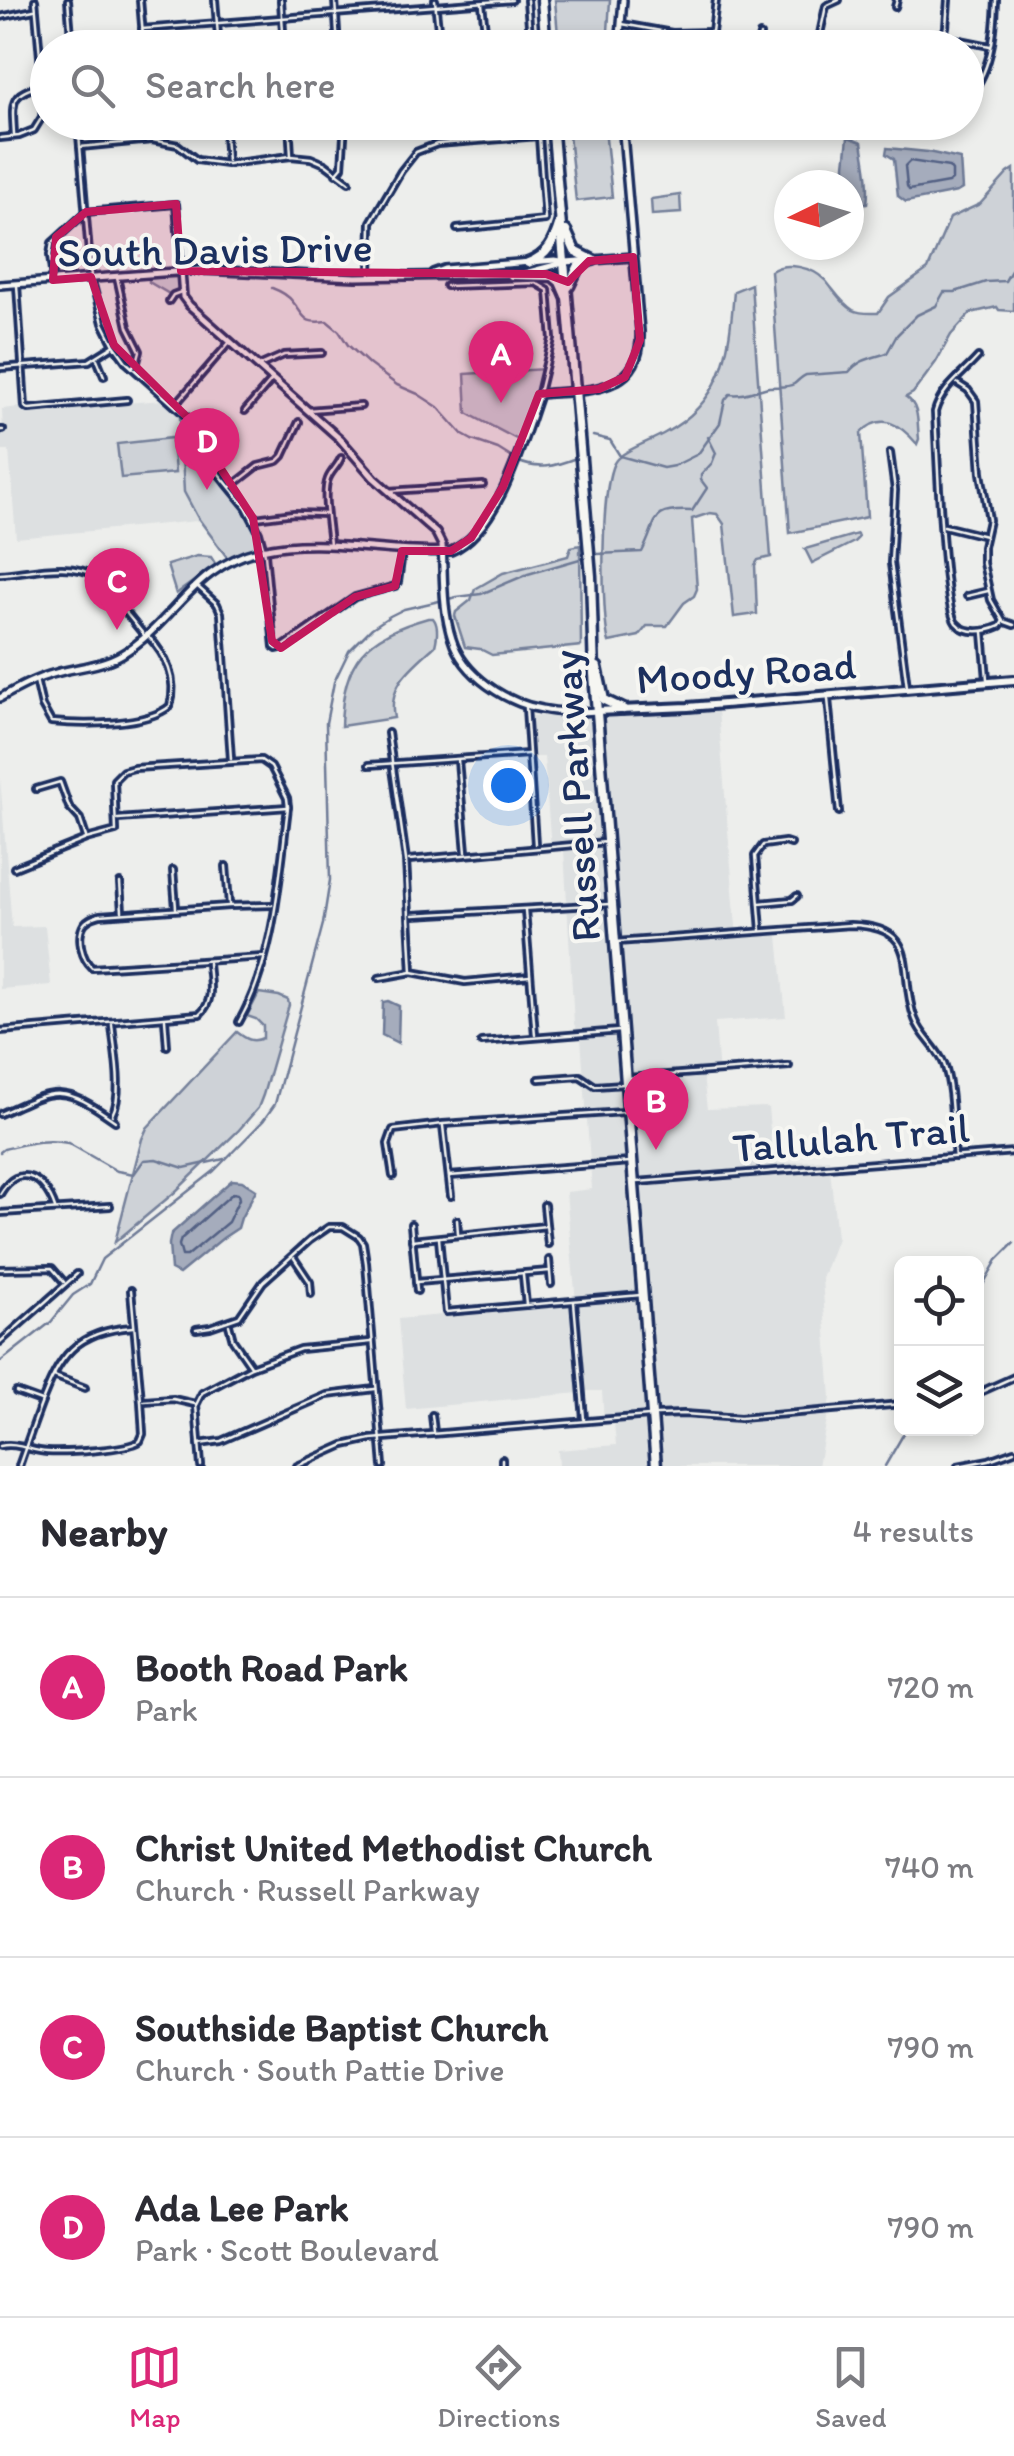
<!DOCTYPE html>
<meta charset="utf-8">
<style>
body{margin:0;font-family:Itim,sans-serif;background:#f2f2f3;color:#2b2b33}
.controls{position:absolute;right:30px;bottom:30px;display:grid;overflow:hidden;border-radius:15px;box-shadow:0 5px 15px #0003}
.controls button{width:90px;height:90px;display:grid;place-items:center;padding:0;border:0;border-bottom:2px solid #e1e1e2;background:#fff;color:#2b2b33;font:50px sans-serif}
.compass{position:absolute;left:774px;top:170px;width:90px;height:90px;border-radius:50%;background:#fff;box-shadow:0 5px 15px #0003;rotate:265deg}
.you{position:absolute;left:508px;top:785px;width:35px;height:35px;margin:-25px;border:8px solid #fff;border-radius:50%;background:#1a73e8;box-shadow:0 0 0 15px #1a73e833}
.badge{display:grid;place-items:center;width:65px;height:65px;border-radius:50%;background:#db2777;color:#fff;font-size:32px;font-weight:700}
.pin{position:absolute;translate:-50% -82px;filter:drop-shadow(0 2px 5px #0008)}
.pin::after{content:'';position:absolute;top:52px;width:35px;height:30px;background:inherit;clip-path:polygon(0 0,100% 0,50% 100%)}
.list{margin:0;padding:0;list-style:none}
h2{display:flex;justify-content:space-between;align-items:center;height:130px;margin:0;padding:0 40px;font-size:42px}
h2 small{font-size:32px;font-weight:400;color:#7c7c81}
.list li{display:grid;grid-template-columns:65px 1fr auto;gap:30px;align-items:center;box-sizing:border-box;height:180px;padding:0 40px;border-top:2px solid #e1e1e2}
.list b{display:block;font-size:38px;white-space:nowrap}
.list p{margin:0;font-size:32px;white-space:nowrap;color:#7c7c81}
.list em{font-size:32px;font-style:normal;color:#7c7c81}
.icon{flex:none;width:55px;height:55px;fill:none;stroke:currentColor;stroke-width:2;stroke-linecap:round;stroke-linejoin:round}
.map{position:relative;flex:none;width:1014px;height:1466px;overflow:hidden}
.search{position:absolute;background:#fff;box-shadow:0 5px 15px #0003;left:30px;right:30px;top:30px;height:110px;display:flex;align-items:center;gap:25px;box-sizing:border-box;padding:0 35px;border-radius:55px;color:#7c7c81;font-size:38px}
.sheet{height:850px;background:#fff}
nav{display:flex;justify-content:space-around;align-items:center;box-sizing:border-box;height:140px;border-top:2px solid #e1e1e2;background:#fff;font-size:28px;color:#7c7c81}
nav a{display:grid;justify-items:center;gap:5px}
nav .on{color:#db2777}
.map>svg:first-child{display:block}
</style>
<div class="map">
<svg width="1014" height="1466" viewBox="0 0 1014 1466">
<rect width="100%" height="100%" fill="#edeeec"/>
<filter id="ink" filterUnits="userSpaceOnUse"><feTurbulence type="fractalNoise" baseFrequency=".01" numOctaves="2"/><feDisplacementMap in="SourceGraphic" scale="20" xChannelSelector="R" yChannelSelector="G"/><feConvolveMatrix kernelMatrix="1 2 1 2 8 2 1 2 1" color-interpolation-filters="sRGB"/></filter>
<g filter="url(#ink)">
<g fill="#dde0e1">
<polygon points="162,400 180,416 184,491 198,518 197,521 16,538 9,451 0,451 0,434 3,433 2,409 20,407 21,412"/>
<polygon points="718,711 737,938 778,936 786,1017 715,1022 719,1076 703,1077 707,1109 768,1107 773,1164 829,1159 837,1238 822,1279 831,1398 818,1466 559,1466 558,1450 616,1445 614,1423 604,1422 602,1391 584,1391 566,1192 592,1189 581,1038 574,1024 564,850 551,849 544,757 526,757 523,716"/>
<polygon points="0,778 12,927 45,926 51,985 0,989"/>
<polygon points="572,1303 579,1393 406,1409 398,1319"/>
</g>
<g fill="#ced2d7" stroke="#74809a" stroke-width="2.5">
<polygon points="555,0 610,0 607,47 559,47"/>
<polygon points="566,123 607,123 605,129 612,197 576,201 569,135"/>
<path d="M1014 169V311L999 310 997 307 971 313 951 335 936 362 913 393 906 397C920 406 917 424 919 439L917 444C901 425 882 411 861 433L867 517 790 533 771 271C786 261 812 267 825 280 834 290 841 303 853 310 861 314 869 313 878 313L889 297 928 269 950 218 980 204 1008 173Z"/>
<polygon points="680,195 681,213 652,215 651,199"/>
<polygon points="178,277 180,290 171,295 149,282 149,278"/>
<path d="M751 284 771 557 758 560 755 565 757 614 734 617 724 524 717 514 710 513 692 519 697 589 694 596 684 603 667 626H647L639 636 609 642C601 616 600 479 616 460 624 450 651 441 663 434 724 402 729 353 734 291Z"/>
<polygon points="545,369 539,394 522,442 467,413 465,374"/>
<polygon points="180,417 183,417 204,441 219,475 245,507 259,533 263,549 229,560 198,518 184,492"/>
<polygon points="172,438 175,473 121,478 117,444"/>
<polygon points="857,534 858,538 854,542 812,563 805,549"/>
<polygon points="580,545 581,646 492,655 480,649 465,647 455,616 456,612 471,600 475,589 503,573 568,556 571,547"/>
<polygon points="197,556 211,557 216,565 176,594 167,565"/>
<path d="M428 618H433C439 625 437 638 435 646 412 667 387 684 394 718L341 726C343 659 365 636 428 618Z"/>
<path d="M259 993 279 996 288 1000 289 1005 263 1095 258 1108 238 1131 175 1192 115 1242 142 1139 147 1128 237 1032C246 1039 252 1043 263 1038V1026L256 1019 247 1016Z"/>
</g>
<g fill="#a5acbc" stroke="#6e7a96" stroke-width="2.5">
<path d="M848 137 862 142C865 162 870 183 867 203L856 205 852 196 849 195V185H846L845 165Z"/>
<polygon points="887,148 928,152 960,159 962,189 957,192 906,202 898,196 894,159 886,154"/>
<polygon points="388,1001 399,1006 398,1043 382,1035 383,1002"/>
<polygon points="232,1180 242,1181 256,1190 241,1218 238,1228 223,1238 179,1274 171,1270 169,1244 171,1234"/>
</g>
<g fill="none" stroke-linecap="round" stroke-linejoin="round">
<g stroke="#526184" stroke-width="2.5">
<polygon points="910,161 949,167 952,171 952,180 948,183 909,190 907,186 905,166"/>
<polygon points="233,1193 238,1194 239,1199 228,1222 187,1256 182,1256 179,1245 181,1239"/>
</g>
<g stroke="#6e7a96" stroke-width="2.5">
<path d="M272 288C280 291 288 295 293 302 306 318 303 324 327 321L339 331 348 345 370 365 397 385 418 394 438 407 463 435 472 440 498 449 514 459"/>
<path d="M593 436 610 440 620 456 663 468 674 466 698 454 720 423 725 400 730 394C744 396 755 390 769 387 777 386 787 388 794 384 798 381 801 377 806 375L849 372C860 359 872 358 887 353L897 335 917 315 936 306 944 292H955L986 282 1005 281 1012 269 1014 253"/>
<path d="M517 461C539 471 555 466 576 458"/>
<path d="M0 1152 4 1149C26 1144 45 1138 68 1143L117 1171 134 1174 144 1160 156 1159 184 1168 224 1159"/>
<polyline points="976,1297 997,1260 1014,1243"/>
<path d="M0 1362 51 1322 73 1295 90 1284 102 1259 214 1171 263 1121 275 1104 323 924 330 880 326 723 334 682 349 651 372 628 390 616 404 609 457 597 481 594 528 574 597 554 642 552C659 520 648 509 692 511L707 488 701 480V475L712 463 716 453 708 437"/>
<polyline points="885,1466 907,1428"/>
</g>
<defs>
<g id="minor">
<polyline points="68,0 72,48"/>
<polyline points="140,0 144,48"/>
<polyline points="215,0 219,48"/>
<polyline points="281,0 284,48"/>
<polyline points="335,0 338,48"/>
<polyline points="435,0 440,48"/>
<polyline points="527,0 531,48"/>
<polyline points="482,4 487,48"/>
<polyline points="895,7 897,0"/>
<polyline points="0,17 34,10"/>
<polyline points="622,24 672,33 712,32"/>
<polyline points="142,29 512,0"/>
<polyline points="945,37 990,46"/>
<polyline points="716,48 712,32 716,0"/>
<polyline points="757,48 760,35"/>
<polyline points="817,48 826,6 839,0"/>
<polyline points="940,48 946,27 948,0"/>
<path d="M966 99C991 75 995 33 996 0"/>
<polyline points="78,122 91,277 103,323 114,345 127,363 187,417 205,441 219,474 246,507 259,532 265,554 274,647 277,649 281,648 355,597 395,586 398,582 402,553"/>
<polyline points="151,122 152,140"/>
<polyline points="224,122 227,161"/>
<polyline points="289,122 291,156"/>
<polyline points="447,122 449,141"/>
<path d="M14 135C13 107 7 93 41 86"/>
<polyline points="0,138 19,136 34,130 42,117 44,101 35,0"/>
<polyline points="80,147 152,140 178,145 197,160 227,164 291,156 311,158 325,164 349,182"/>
<polyline points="336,174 342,167 345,122"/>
<polyline points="457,229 545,220 538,122"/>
<polyline points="370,275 371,222 401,171 416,152 437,144 539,136"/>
<polyline points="117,277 128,327 140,351 137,362 132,367"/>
<polyline points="53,280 50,255 52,243 86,212 176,204 181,269"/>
<polyline points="17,285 25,407 29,409 127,400"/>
<polyline points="446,286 536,283 548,290 552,339 539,393"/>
<polyline points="169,301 173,295 181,292"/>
<path d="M978 357C962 375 941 389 935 412 937 445 942 605 956 623 966 635 987 632 1000 626L1003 621"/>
<polyline points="97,359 104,376"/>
<polyline points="261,365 284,355 322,353"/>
<polyline points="0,368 89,361 113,346"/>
<polyline points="957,383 968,390 976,401 981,473 989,520 983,547 983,563 991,600 1003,621 1014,625"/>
<polyline points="175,405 229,343"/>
<polyline points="308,410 361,406"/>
<polyline points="245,411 271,381"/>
<polyline points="0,430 3,430"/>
<polyline points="890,453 895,490 891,563 907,687"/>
<polyline points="231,487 258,466 278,461 283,456 299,422"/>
<polyline points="389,491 483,485"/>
<polyline points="255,518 294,513 326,514"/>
<polyline points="944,526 985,536"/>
<path d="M330 545C329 528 322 494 328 479 331 471 338 466 341 458"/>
<path d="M0 574C29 572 72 560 97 577L144 635"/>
<polyline points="198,587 217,604 221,613 231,759"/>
<polyline points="967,596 988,591"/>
<polyline points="983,632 987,679"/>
<path d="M36 680 42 706 51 722C81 725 147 726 170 706 178 680 166 655 148 636"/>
<polyline points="828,699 839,812"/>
<polyline points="526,707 535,844"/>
<polyline points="388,733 406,860 412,972"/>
<polyline points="458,760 466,852"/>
<polyline points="369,765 528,754"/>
<polyline points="36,789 60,782 69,807 80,819 86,837"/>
<polyline points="118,819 288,807"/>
<polyline points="409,860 606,842"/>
<polyline points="226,866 229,904"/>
<path d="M14 868 86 839 116 831 114 780 123 771 134 768 261 760 271 767 287 798 288 807C279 879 275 958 239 1022"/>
<polyline points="173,870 176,908"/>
<polyline points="120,883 122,911"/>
<polyline points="760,903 792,900 797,896"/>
<polyline points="525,910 535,1035"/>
<polyline points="413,915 610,904"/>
<polyline points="761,930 755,856 763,845 785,842 791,844"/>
<path d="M616 942 850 925C925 926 897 973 915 1019 921 1036 937 1047 944 1064 953 1087 952 1131 955 1157"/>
<path d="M264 957 92 968C82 959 76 937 84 924 88 918 94 917 100 915L229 906 272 905"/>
<polyline points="379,978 412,972 465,982 530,976"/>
<polyline points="165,1019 167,1046"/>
<path d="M0 1031 200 1014C215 1001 209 981 208 963"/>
<polyline points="481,1042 620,1031"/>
<polyline points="627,1078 789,1066"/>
<polyline points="539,1079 580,1076 595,1086 624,1084"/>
<path d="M0 1114C56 1088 63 1084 115 1121"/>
<path d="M112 1115C124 1093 114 1049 112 1024"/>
<polyline points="443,1126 451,1196"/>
<polyline points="393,1176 388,1144 393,1130 443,1124 624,1112"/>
<polyline points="449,1176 630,1162"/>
<polyline points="637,1182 1014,1152"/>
<path d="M0 1194C19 1161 45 1178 55 1208"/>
<polyline points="544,1205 548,1244"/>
<polyline points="0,1213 110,1206"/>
<polyline points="457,1220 458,1233"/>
<polyline points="411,1224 417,1291"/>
<polyline points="439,1238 446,1312 641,1295"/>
<polyline points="412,1240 546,1226"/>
<polyline points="294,1258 310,1282 311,1294"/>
<polyline points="549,1260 551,1284"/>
<polyline points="0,1269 52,1268 64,1282"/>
<polyline points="523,1275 526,1305"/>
<polyline points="416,1282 550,1271"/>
<polyline points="574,1302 584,1419"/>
<polyline points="229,1325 233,1340 251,1366"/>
<polyline points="196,1329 210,1327 239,1317 263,1282 310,1240 329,1227 343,1227 359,1237 363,1243 366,1263 383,1466"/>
<polyline points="0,1342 77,1274"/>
<polyline points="54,1376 85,1388"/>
<polyline points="16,1392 41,1401"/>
<polyline points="976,1394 1014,1377"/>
<polyline points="144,1401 173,1399 195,1404"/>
<polyline points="432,1415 434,1432"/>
<polyline points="657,1415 684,1414 740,1418 902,1404"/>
<polyline points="199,1444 221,1441 327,1395 375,1389"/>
<path d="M0 1446C17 1442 30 1451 47 1452 65 1453 127 1450 140 1441L143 1434 141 1401 131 1290"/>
<polyline points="502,1459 502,1466"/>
<path d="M19 1466C26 1446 33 1426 40 1407 59 1356 75 1331 133 1327"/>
<polyline points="201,1466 196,1405 202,1393 251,1367 300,1349 371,1342"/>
<polyline points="297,1466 344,1445 371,1439 649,1416"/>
<polyline points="958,1466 989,1460 1014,1451"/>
</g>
<g id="tertiary">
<polyline points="619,48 623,0"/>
<path d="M181 271 183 297 189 305 340 439 374 478 436 533 442 545C444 576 442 609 452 639 463 675 506 703 542 709 560 713 579 712 597 711"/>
<polyline points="433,273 444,269 555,260 566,262 633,257"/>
<polyline points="525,273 563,263"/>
<polyline points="0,285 202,270 356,277 514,274"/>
<path d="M0 698C18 688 36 678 56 673 77 667 102 666 122 654 175 622 191 567 261 550 323 536 389 555 451 551 499 531 523 439 539 394 585 390 643 395 640 331L622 122"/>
</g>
<polyline id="secondary" points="597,711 688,707 1014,680"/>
<g id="primary">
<polyline points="542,0 546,48"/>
<polyline points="552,122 591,576 594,674 656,1466"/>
<polyline points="566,231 575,251 593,260"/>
<path d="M528 263C548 256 554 242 560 222"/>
<polyline points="512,275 553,276 560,282 566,296"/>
<polyline points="569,286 578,267 589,261"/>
<polyline points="597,667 604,700 623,709"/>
</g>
</defs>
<use href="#minor" stroke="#1b2f5e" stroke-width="10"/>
<use href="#tertiary" stroke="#1b2f5e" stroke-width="12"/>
<use href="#secondary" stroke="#1b2f5e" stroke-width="14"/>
<use href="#primary" stroke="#1b2f5e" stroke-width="15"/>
<use href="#minor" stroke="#f6f6f2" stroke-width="2.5"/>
<use href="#tertiary" stroke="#f6f6f2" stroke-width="5"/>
<use href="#secondary" stroke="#f6f6f2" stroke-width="6"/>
<use href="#primary" stroke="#f6f6f2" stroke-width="8"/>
</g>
</g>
<path fill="#c2185b" fill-opacity="0.2" stroke="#c2185b" stroke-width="8" stroke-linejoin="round" d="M176 204 181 271 546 274 568 282 589 261 633 257 640 340 625 377 599 389 539 394 503 487 471 538 451 551H402L395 586 355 597 281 648 272 641 253 518 187 417 114 345 91 277 53 280 56 237 86 212Z"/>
<g text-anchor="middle" stroke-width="8" stroke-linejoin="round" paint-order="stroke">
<g font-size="42" fill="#1b2f5e" stroke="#f6f6f2">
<text transform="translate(215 249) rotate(-1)" y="15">South Davis Drive</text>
<text transform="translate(746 671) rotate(-4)" y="15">Moody Road</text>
<text transform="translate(575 796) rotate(-94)" y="15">Russell Parkway</text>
<text transform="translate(851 1137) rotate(-5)" y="15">Tallulah Trail</text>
</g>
</g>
</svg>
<div class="controls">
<button><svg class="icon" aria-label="locate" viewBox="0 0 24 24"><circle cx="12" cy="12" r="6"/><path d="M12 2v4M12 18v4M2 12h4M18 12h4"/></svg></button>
<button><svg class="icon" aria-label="layers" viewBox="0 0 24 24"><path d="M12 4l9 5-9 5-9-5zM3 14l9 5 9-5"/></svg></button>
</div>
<svg class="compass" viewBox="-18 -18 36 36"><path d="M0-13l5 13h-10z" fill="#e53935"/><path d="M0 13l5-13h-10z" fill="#7c7c81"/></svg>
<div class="you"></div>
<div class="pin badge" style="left:501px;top:403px">A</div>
<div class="pin badge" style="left:656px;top:1150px">B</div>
<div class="pin badge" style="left:117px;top:630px">C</div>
<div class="pin badge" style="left:207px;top:490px">D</div>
<div class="search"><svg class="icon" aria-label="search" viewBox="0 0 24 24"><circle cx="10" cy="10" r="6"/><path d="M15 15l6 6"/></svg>Search here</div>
</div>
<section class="sheet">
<h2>Nearby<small>4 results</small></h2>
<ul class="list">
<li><span class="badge">A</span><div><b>Booth Road Park</b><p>Park</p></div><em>720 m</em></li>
<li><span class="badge">B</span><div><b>Christ United Methodist Church</b><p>Church · Russell Parkway</p></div><em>740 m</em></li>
<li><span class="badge">C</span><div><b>Southside Baptist Church</b><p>Church · South Pattie Drive</p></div><em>790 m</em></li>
<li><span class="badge">D</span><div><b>Ada Lee Park</b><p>Park · Scott Boulevard</p></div><em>790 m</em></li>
</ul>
</section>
<nav>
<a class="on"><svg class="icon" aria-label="map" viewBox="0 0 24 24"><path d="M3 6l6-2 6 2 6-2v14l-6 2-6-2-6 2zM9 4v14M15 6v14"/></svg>Map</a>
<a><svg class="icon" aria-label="directions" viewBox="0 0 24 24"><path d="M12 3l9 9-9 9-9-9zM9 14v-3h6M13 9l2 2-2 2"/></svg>Directions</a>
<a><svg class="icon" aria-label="saved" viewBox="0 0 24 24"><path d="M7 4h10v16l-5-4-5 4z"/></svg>Saved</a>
</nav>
